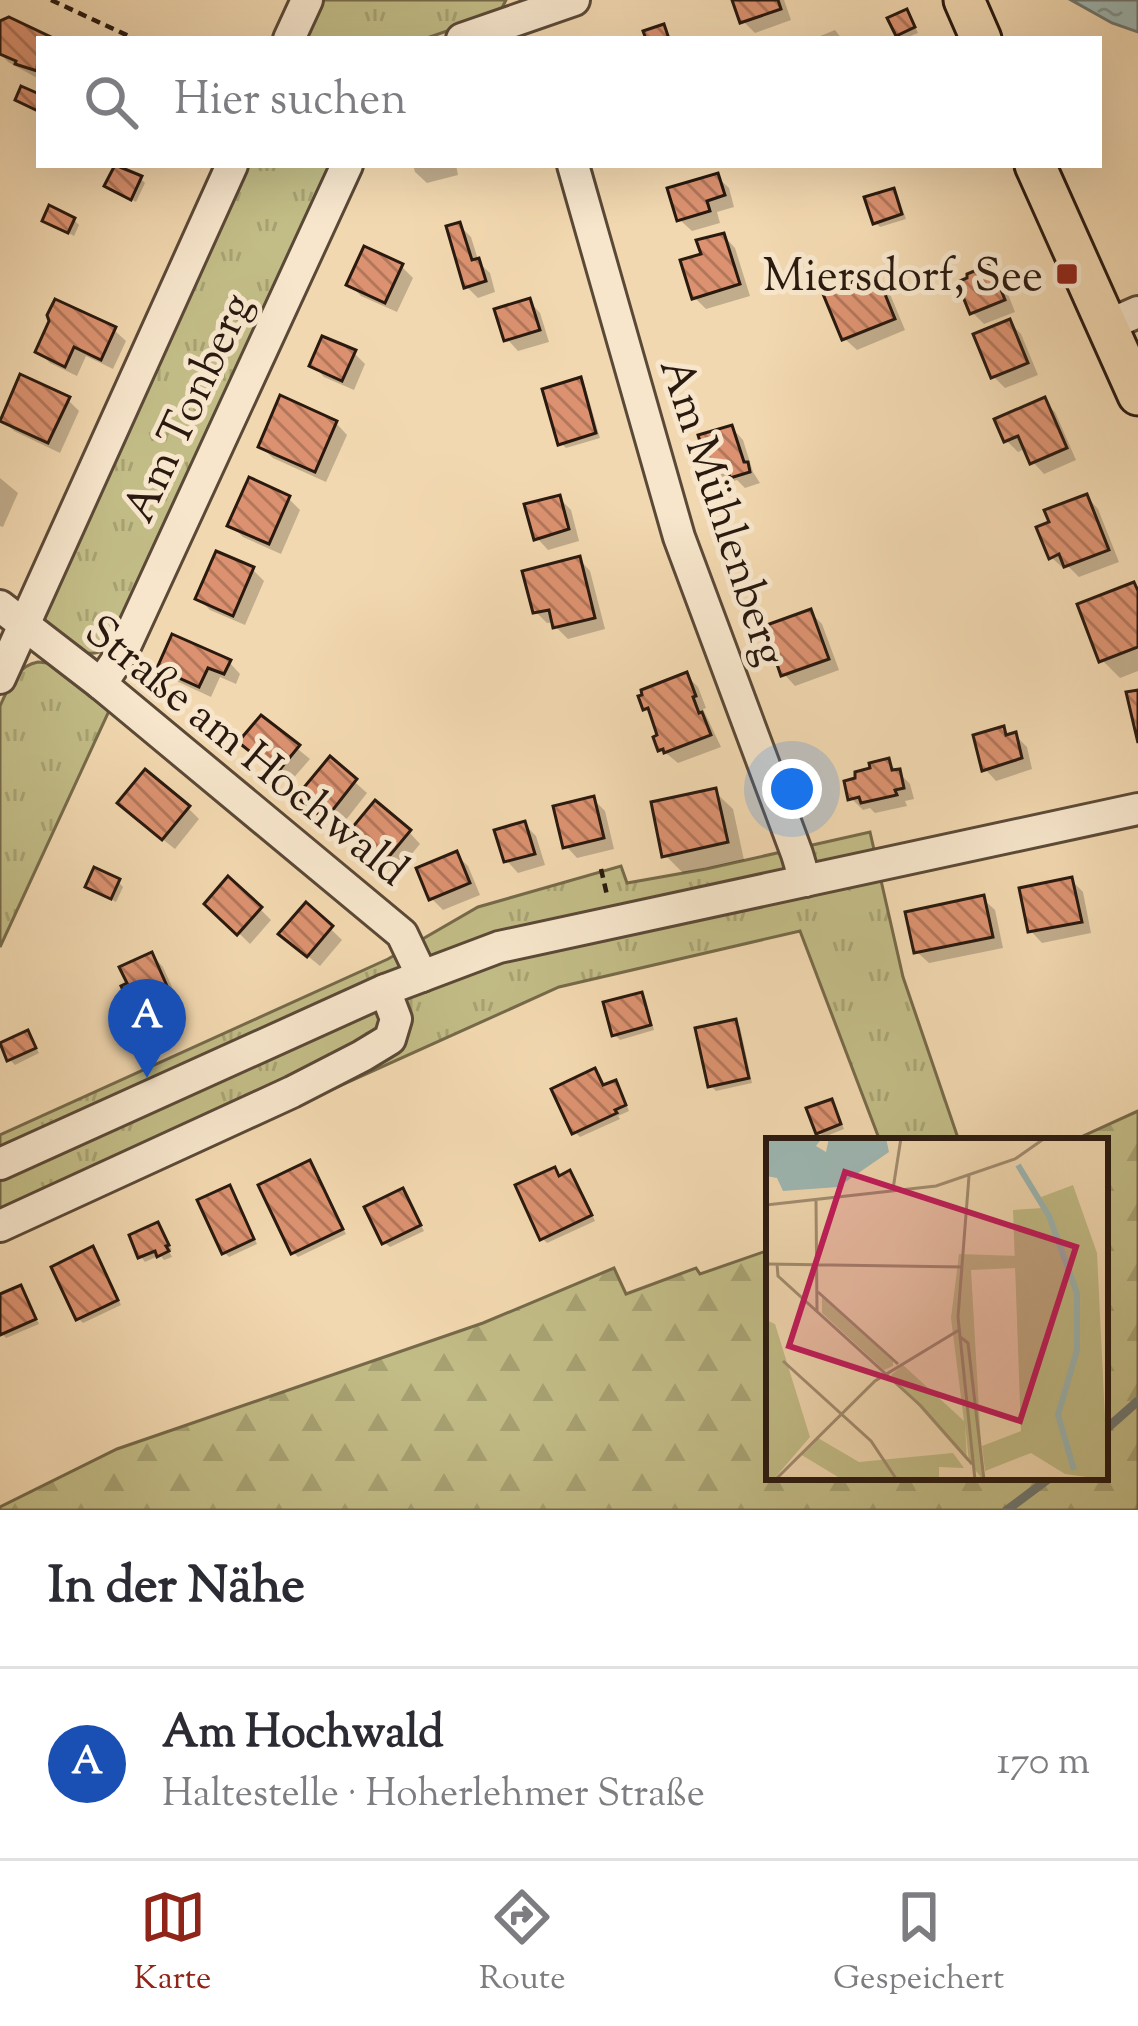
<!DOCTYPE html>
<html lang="de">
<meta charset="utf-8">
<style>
body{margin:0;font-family:"Sorts Mill Goudy",serif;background:#f2f2f3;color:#2b2b33}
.you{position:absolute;left:792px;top:789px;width:42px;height:42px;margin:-30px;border:9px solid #fff;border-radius:50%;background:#1a73e8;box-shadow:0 0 0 18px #1a73e833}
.badge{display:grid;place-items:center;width:78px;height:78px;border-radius:50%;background:#8f2418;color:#fff;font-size:39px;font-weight:700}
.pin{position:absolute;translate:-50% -99px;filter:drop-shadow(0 3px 6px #0008)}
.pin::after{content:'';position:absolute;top:63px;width:42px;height:36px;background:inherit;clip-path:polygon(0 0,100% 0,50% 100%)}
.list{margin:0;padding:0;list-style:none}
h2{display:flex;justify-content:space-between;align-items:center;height:156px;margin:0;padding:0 48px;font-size:51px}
h2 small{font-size:39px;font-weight:400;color:#7c7c81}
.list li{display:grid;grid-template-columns:78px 1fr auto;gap:36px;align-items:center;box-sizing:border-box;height:192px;padding:0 48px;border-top:3px solid #e1e1e2}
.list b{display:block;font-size:45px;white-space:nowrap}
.list p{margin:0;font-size:39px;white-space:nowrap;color:#7c7c81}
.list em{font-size:39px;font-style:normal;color:#7c7c81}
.icon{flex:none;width:66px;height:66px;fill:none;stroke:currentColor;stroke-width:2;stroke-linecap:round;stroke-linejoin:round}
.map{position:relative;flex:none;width:1138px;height:1510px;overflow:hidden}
.search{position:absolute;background:#fff;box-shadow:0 12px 48px #0002;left:36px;right:36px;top:36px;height:132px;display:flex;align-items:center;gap:30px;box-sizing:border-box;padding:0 42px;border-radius:0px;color:#7c7c81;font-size:45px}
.sheet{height:348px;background:#fff}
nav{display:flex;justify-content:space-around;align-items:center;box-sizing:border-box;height:168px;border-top:3px solid #e1e1e2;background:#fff;font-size:33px;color:#7c7c81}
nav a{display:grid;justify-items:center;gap:6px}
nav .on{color:#8f2418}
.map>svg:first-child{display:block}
</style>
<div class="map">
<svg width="1138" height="1510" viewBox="0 0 1138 1510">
<defs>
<pattern id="grass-tufts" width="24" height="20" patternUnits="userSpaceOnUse" patternTransform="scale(3)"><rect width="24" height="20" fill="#c2bc86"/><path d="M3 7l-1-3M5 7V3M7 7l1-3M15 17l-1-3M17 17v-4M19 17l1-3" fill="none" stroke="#a7a172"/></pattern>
<pattern id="forest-firs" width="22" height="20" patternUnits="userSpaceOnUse" patternTransform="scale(3)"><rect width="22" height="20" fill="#c2bc86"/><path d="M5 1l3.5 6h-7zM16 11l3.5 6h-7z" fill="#a7a172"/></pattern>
<pattern id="water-ripples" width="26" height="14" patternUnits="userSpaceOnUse" patternTransform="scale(3)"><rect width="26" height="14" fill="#9db8b4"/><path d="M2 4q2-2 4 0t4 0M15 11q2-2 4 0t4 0" fill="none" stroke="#809591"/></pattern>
<pattern id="building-back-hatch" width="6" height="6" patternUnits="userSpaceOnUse" patternTransform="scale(3)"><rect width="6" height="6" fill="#dc9270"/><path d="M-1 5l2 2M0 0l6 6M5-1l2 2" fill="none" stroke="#b2765a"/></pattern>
</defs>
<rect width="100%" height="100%" fill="#f2d8b0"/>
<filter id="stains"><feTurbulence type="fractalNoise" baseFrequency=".00167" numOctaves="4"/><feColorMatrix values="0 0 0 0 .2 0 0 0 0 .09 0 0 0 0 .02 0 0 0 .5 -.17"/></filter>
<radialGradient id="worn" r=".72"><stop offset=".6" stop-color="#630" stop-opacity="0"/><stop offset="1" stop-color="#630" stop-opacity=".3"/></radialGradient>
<g fill="url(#grass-tufts)" stroke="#766a4a" stroke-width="3">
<polygon points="318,0 506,0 502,8 494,15 424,39 300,39"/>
<path d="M245 165H339L114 647C105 650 93 656 83 652 69 648 50 631 43 619Z"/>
<path d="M38 662 47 663 109 711 0 947V706C9 687 16 666 38 662Z"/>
<polygon points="870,832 903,977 959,1141 880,1141 800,931 559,987 0,1239 0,1135 388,959 478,907 621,866 627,883 706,869"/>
</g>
<polygon fill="url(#forest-firs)" stroke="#766a4a" stroke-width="3" points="1138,1111 1138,1510 0,1510 0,1507 117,1449 483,1323 614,1268 626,1294 696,1268 700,1274 769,1250 769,1477 1105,1477 1105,1141 1072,1141"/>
<polygon fill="url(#water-ripples)" stroke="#6f7872" stroke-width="3" points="1071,0 1138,0 1138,32 1112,23"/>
<g fill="#0003">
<polygon points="736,0 784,0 791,20 755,33 743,21"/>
<polygon points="911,18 918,33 903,39 898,34"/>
<polygon points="8,20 49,39 39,39 39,79 8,62 0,53 0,43"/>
<polygon points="835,30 842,39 813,39"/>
<polygon points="413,165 456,165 458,175 427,183 415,172"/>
<polygon points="717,177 729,188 734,207 717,212 720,223 692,231 680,220"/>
<polygon points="140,178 145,183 136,202 108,186"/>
<polygon points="893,191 898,196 906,219 880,227 875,222"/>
<polygon points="46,220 74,220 79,225 74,236"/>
<polygon points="459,225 471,237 479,263 490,273 495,292 478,298 466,286"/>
<polygon points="724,236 735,248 750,296 706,309 694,297 705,256"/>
<polygon points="401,266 413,278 397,312 361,296 350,284"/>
<polygon points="991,268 1002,279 1015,312 984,324 972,312"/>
<polygon points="875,276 887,287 905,330 857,350 845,339"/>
<polygon points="529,301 540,313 549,342 518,351 507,339"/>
<polygon points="1009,322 1021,334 1038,375 1005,388 994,377"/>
<polygon points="114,330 126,341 113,369 86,356 77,376 50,363 39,352"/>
<polygon points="354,353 365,364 354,390 324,377 313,365"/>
<polygon points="580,381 585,386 600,438 566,448 561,443"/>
<polygon points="68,400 79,411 60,453 14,431 2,419"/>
<polygon points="1044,401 1055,412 1076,460 1044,474 1033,462 1027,448 1018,452 1006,440"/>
<polygon points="336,423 347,435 326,482 273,458 261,447"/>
<polygon points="732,428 743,440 753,472 760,483 745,488 737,480 724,484 712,472"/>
<polygon points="0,478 18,493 3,527 0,526"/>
<polygon points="1087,497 1098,509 1119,562 1079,577 1068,566 1063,568 1051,557"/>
<polygon points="288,498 300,510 281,554 243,537 231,525"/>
<polygon points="559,498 571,510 579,541 548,550 537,538"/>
<polygon points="579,559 590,571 605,629 568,639 556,627 555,622 547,623 536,612"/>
<polygon points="253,570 264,581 245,625 210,610 198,598"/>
<polygon points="1134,585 1138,590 1138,671 1120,678 1102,660"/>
<polygon points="811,613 822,624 839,670 795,686 784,674"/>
<polygon points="229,662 240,674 236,684 220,677 211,697 172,679 161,667"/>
<polygon points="687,676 698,687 706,708 703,709 721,747 678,763 661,749 661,737 653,716 646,708"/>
<polygon points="261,719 310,759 290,782 254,753"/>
<polygon points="1003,730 1010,737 1015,735 1027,747 1032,769 996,781 985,769"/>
<polygon points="330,760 367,793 338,830 311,809"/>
<polygon points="888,762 910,784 914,799 905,801 907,806 875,813 870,808 863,810 851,798"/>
<polygon points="715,792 733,809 744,860 683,873 665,855"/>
<polygon points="593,799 605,811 614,849 577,858 566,846"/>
<polygon points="188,808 199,819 175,849 132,815"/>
<polygon points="524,824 536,836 545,865 518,873 507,861"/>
<polygon points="409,832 420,844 400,868 367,840"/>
<polygon points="456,855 468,866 480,895 443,910 432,899"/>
<polygon points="1071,880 1083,892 1091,933 1042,943 1031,931"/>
<polygon points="118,882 123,887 116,902 89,887"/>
<polygon points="983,899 995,910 1003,948 929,963 917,952"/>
<polygon points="209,904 260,909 271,920 250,944"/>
<polygon points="307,906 342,940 320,966 294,945"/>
<polygon points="152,955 163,967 177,998 143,1013 132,1001"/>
<polygon points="641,995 646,1000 654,1030 620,1040 615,1035"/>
<polygon points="735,1022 740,1027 752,1083 716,1091 711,1086"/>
<polygon points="28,1033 39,1053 15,1065 10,1060"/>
<polygon points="595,1072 605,1087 615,1084 620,1089 629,1111 618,1116 620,1119 580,1137 575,1132"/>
<polygon points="831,1102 836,1107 844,1129 824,1137 819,1132"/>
<polygon points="314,1169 346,1234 298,1257 293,1252"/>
<polygon points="554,1171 561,1179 570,1173 575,1178 595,1221 547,1243 542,1238"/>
<polygon points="229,1189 234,1193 257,1244 229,1257 224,1252"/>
<polygon points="402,1191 424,1231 390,1247 385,1243"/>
<polygon points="157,1225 172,1250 169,1251 172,1257 164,1260 160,1255 145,1262 141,1257"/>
<polygon points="93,1250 98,1255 121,1305 83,1323 78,1318"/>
<polygon points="20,1289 39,1324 6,1338 0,1331 0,1297"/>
</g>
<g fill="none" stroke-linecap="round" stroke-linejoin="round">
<g stroke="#6f7872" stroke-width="9">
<polyline points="1105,1430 1138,1401"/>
<polyline points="1007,1510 1051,1477"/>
</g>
</g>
<g fill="url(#building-back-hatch)" stroke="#29190f" stroke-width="3">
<polygon points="732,0 778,0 781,9 740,23"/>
<polygon points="907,9 915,27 896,36 887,18"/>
<polygon points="9,17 53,38 39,39 37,71 15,64 16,61 0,54 0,21"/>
<polygon points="664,24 669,39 646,39 643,31"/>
<polygon points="21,86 39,94 38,111 15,100"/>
<polygon points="115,165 142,176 131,200 104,186"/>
<polygon points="718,173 725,195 707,201 710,211 677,221 667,188"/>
<polygon points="894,188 902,214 873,224 864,197"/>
<polygon points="49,205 75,218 68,233 42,221"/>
<polygon points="460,222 472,260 479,258 486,281 464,288 446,226"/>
<polygon points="724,233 740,284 692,299 680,260 701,254 696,240"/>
<polygon points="364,246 403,264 385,303 346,285"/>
<polygon points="991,264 1005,300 970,314 957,282 967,278 967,274"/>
<polygon points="876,272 895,319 842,340 823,294"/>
<polygon points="530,298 540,330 504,341 494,309"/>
<polygon points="55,299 116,327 101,360 74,347 65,367 35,352 49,321 47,315"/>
<polygon points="1010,319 1028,363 991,378 973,334"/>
<polygon points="322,336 356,350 342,381 309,366"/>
<polygon points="20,374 70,397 48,443 0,421"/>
<polygon points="581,377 596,433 558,445 542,389"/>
<polygon points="280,395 337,421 315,472 258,447"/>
<polygon points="1045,397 1067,448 1030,464 1018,436 1004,442 994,419"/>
<polygon points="732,425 744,462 748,462 750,472 730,478 728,469 710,474 698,435"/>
<polygon points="249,477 290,496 269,544 227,526"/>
<polygon points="1087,494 1109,550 1064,567 1059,554 1049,559 1036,527 1049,522 1044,510"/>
<polygon points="560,495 569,529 534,540 524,504"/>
<polygon points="216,551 254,567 233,616 195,599"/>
<polygon points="580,556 595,618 553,628 549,610 533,613 522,571"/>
<polygon points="1134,582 1138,591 1138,647 1099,662 1077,604"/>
<polygon points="811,609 829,659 781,676 764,626"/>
<polygon points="172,634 231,660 224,674 208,668 199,687 157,668"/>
<polygon points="687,672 696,696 693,697 699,713 702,712 711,735 664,753 663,749 658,751 653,737 657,735 648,708 643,710 638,696 642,695 641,690"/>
<polygon points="1138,690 1138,743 1126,692"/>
<polygon points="261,715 300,745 277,773 238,742"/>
<polygon points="1004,726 1006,735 1016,732 1022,758 982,771 973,735"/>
<polygon points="330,756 357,779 325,820 296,797"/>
<polygon points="889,758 892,770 900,769 904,788 895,790 897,795 861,803 859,797 848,800 844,781 855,778 855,772 870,768 869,763"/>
<polygon points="145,769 190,806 162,840 117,803"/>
<polygon points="716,788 728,842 662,857 651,802"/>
<polygon points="594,796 604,838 563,848 553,806"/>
<polygon points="375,800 411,830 387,859 351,829"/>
<polygon points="525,821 535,854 504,862 494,830"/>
<polygon points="457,851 470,883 429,900 416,868"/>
<polygon points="94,867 120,879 111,899 85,887"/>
<polygon points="228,876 262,907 237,935 204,904"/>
<polygon points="1072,877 1082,922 1028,932 1019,888"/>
<polygon points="984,895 993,937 914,953 905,912"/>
<polygon points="306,902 333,926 307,957 278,934"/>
<polygon points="152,952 167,986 129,1003 121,986 127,983 119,967"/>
<polygon points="642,992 651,1025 612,1036 603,1002"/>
<polygon points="736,1019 749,1078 708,1087 695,1028"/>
<polygon points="28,1030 36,1048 7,1061 0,1043"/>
<polygon points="595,1068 603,1085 616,1080 626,1105 615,1110 617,1113 572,1134 551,1089"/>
<polygon points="832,1099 841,1124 816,1134 806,1108"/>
<polygon points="310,1160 343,1229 291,1254 258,1185"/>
<polygon points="555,1167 559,1176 570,1170 592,1215 540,1240 515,1185"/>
<polygon points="230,1185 254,1239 222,1254 197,1200"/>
<polygon points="403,1188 421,1225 382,1244 364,1207"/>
<polygon points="158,1222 169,1245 166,1246 169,1251 157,1257 155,1251 138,1258 129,1235"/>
<polygon points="93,1246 118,1300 76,1320 51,1267"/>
<polygon points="21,1285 36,1319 0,1335 0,1294"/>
</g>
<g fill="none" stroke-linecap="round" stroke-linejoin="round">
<defs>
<g id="minor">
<polyline points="289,39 307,0"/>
<polyline points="462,39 574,0"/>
<polyline points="573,165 679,537 797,854 805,881"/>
<polyline points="1106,326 1138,312"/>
<polyline points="0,606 101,684 402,934 422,976"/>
<polyline points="0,678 232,165"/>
<polyline points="101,684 122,653 347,165"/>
<polyline points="0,1164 385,990 499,947 1138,809"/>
<polyline points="0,1226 292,1092 362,1056 390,1039 396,1019 385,990"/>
</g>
<g id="major">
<polyline points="964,0 981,39"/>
<polyline points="1035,165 1138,395"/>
</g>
</defs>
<use href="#minor" stroke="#5b4937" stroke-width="36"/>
<use href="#major" stroke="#29190f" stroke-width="45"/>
<g stroke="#29190f" stroke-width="4.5" stroke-dasharray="9 6" stroke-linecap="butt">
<polyline points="51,0 135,39"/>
<polyline points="601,869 607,895"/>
</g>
<use href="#minor" stroke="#f7e6cc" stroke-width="30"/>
<use href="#major" stroke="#f2d8b0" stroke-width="39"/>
</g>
<rect fill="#8f2418" stroke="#f7e6cc" stroke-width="4.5" x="1055" y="262" width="24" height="24" rx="6"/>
<g text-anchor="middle" stroke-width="10" stroke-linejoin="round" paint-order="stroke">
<g font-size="45" fill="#29190f" stroke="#f7e6cc" text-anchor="end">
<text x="1043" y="290">Miersdorf, See</text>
</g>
<g font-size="45" fill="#29190f" stroke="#f7e6cc">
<text transform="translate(186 407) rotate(-65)" y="16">Am Tonberg</text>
<text transform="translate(725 511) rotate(72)" y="16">Am Mühlenberg</text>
<text transform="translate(248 749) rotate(39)" y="16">Straße am Hochwald</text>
</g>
</g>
<g transform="translate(766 1138)">
<rect width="342" height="342" fill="#f2d8b0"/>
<path d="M193 116 252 118 251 130 205 132 217 342 203 324 199 286 201 323 125 237 137 227 198 283 185 180ZM56 159 127 223V228L118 232 56 175Z" fill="#c2bc86"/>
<path d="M307 47 331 115 342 342 299 336 265 315 219 333 216 308 255 293 247 72 276 70 275 59ZM0 182 9 186 44 299 7 342H0ZM52 300 93 324 187 315 198 330 173 329V341L77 342 34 316Z" fill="#c2bc86"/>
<path d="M0 0H56L50 8 60 14 63 0H120L123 14 72 49 17 53 11 40 0 38Z" fill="#9db8b4"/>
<path fill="none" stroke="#9db8b4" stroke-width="6" d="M252 27 283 78 311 155V212L292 277 308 332"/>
<path fill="none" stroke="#a28c70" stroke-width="3" d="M203 38 192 179 209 342M127 51 135 0M50 62 51 173M0 67 170 48 249 21 279 0M0 126 197 129M11 126 12 138 155 268 206 326M52 154 132 226M193 198 202 205 218 342M17 223 105 303 131 342M9 342 109 243 193 192"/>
<path fill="#c2185b" fill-opacity="0.15" stroke="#c2185b" stroke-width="6" d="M79 34 310 109 254 283 23 208Z"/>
<rect width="342" height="342" fill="none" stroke="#29190f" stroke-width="6"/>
</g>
<rect width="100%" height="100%" filter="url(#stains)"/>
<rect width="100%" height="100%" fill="url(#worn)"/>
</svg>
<div class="you"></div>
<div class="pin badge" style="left:147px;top:1078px;background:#1a4fb4">A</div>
<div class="search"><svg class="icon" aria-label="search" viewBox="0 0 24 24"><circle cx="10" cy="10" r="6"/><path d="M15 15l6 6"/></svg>Hier suchen</div>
</div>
<section class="sheet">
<h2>In der Nähe<small></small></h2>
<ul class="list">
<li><span class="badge" style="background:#1a4fb4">A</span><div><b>Am Hochwald</b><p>Haltestelle · Hoherlehmer Straße</p></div><em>170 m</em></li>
</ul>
</section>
<nav>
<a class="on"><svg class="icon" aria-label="map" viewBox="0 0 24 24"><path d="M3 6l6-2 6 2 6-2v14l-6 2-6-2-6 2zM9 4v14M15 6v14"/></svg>Karte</a>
<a><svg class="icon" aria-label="directions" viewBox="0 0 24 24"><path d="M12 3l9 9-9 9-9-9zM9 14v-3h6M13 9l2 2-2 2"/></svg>Route</a>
<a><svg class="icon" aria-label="saved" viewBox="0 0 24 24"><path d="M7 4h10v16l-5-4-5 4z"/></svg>Gespeichert</a>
</nav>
